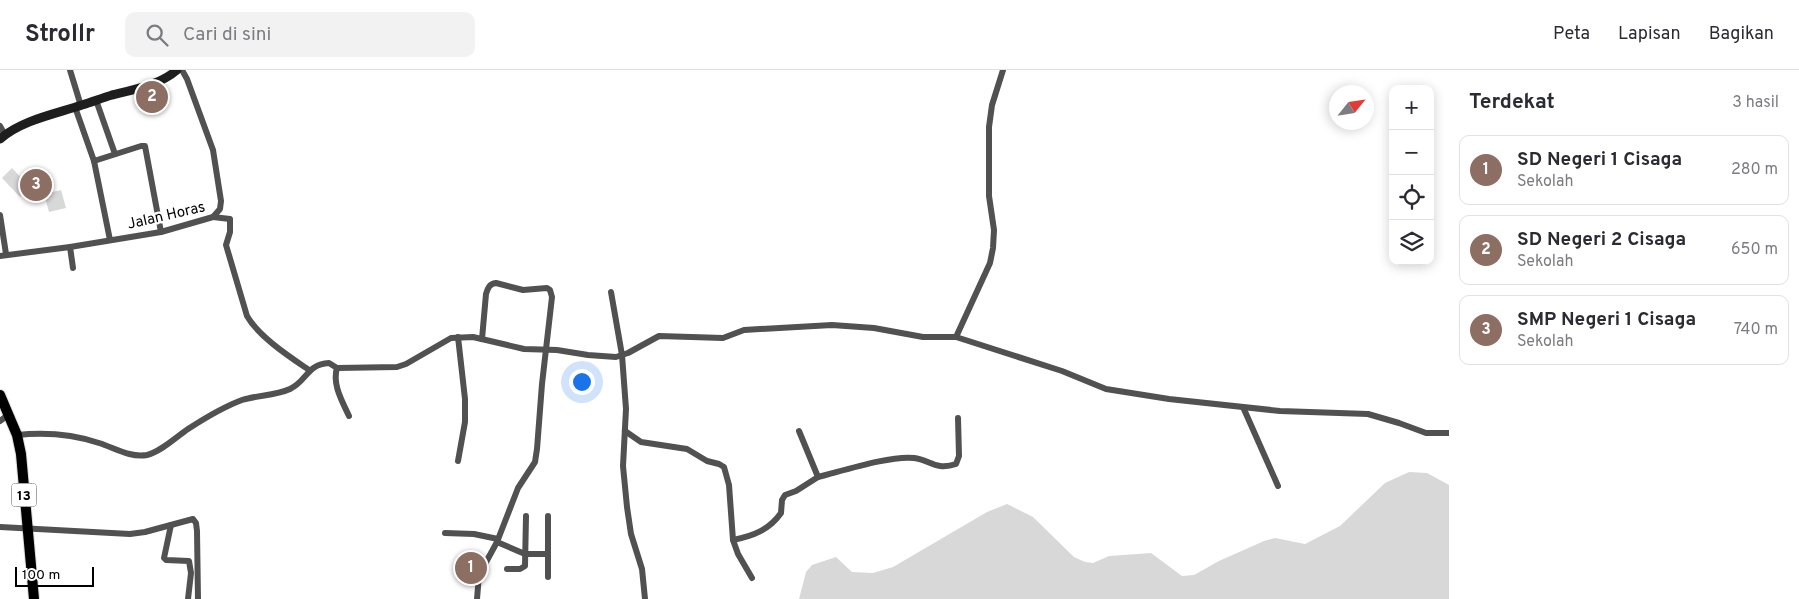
<!DOCTYPE html>
<html lang="id">
<meta charset="utf-8">
<style>
body{margin:0;font-family:Overpass,sans-serif;background:#f2f2f3;color:#2b2b33}
.controls{position:absolute;right:15px;top:15px;display:grid;overflow:hidden;border-radius:10px;box-shadow:0 2px 12px #0003}
.controls button{width:45px;height:45px;display:grid;place-items:center;padding:0;border:0;border-bottom:1px solid #e1e1e2;background:#fff;color:#2b2b33;font:25px sans-serif}
.compass{position:absolute;left:1329px;top:15px;width:45px;height:45px;border-radius:50%;background:#fff;box-shadow:0 2px 12px #0003;rotate:60deg}
.scale{position:absolute;left:15px;bottom:12px;width:79px;box-sizing:border-box;padding-left:5px;border:2px solid #000;border-top:0;font-size:14px;line-height:18px;white-space:nowrap;color:#000;-webkit-text-stroke:4px #fff;paint-order:stroke}
.you{position:absolute;left:581px;top:311px;width:18px;height:18px;margin:-12px;border:4px solid #fff;border-radius:50%;background:#1a73e8;box-shadow:0 0 0 8px #1a73e833}
.badge{display:grid;place-items:center;width:32px;height:32px;border-radius:50%;background:#0b8043;color:#fff;font-size:16px;font-weight:700}
.pin{position:absolute;translate:-50% -50%;border:2px solid #fff;box-shadow:0 1px 5px #0006}
.list{margin:0;padding:0;list-style:none}
h2{display:flex;justify-content:space-between;align-items:center;height:65px;margin:0;padding:0 20px;font-size:21px}
h2 small{font-size:16px;font-weight:400;color:#7c7c81}
.list li{display:grid;grid-template-columns:32px 1fr auto;gap:15px;align-items:center;box-sizing:border-box;height:70px;margin:0 10px 10px;padding:0 10px;border:1px solid #e1e1e2;border-radius:10px}
.list b{display:block;font-size:19px;white-space:nowrap}
.list p{margin:0;font-size:16px;white-space:nowrap;color:#7c7c81}
.list em{font-size:16px;font-style:normal;color:#7c7c81}
.icon{flex:none;width:28px;height:28px;fill:none;stroke:currentColor;stroke-width:2;stroke-linecap:round;stroke-linejoin:round}
.map{position:relative;flex:none;width:1449px;height:529px;overflow:hidden}
header{display:flex;align-items:center;gap:30px;box-sizing:border-box;height:70px;padding:0 25px;background:#fff;border-bottom:1px solid #e1e1e2}
header strong{font-size:24px}
nav{display:flex;gap:28px;margin-inline-start:auto;font-size:18px}
.search{width:350px;height:45px;background:#f2f2f3;display:flex;align-items:center;gap:12px;box-sizing:border-box;padding:0 18px;border-radius:10px;color:#7c7c81;font-size:19px}
main{display:flex}
aside{flex:1;background:#fff}
.map>svg:first-child{display:block}
</style>
<header>
<strong>Strollr</strong>
<div class="search"><svg class="icon" aria-label="search" viewBox="0 0 24 24"><circle cx="10" cy="10" r="6"/><path d="M15 15l6 6"/></svg>Cari di sini</div>
<nav><a>Peta</a><a>Lapisan</a><a>Bagikan</a></nav>
</header>
<main>
<div class="map">
<svg width="1449" height="529" viewBox="0 0 1449 529">
<rect width="100%" height="100%" fill="#fff"/>
<g fill="#d8d8d8">
<polygon points="12,98 30,117 20,127 2,108"/>
<polygon points="61,120 66,138 49,142 44,124"/>
<polygon points="1409,402 1427,403 1449,415 1449,529 799,529 806,502 812,495 836,487 852,502 873,503 893,497 987,442 1007,434 1033,447 1074,487 1085,492 1093,493 1109,486 1151,483 1182,506 1194,505 1219,491 1264,471 1275,468 1305,474 1340,456 1385,413"/>
</g>
<g fill="none" stroke-linecap="round" stroke-linejoin="round">
<defs>
<polyline id="trunk" points="0,325 17,365 21,384 34,529"/>
</defs>
<use href="#trunk" stroke="#dbdbdb" stroke-width="12"/>
<g stroke="#515151" stroke-width="6">
<polyline points="70,0 81,36"/>
<polyline points="96,30 115,84"/>
<polyline points="75,37 94,91 110,170"/>
<polyline points="0,56 5,65"/>
<polyline points="94,91 141,76 145,76 161,162"/>
<polyline points="0,145 6,184"/>
<path d="M213 147 230 149V162L226 175 247 246C259 267 290 287 309 300"/>
<polyline points="70,177 73,198"/>
<polyline points="0,186 70,177 161,162 213,147 220,139 221,131 213,80 187,9 182,0"/>
<polyline points="611,222 622,285 626,339 623,396 627,437 631,464 642,499 645,529"/>
<polyline points="458,267 465,329 465,352 458,391"/>
<polyline points="956,267 990,193 993,178 994,160 989,126 989,57 992,35 1003,0"/>
<path d="M337 298C332 314 342 331 349 346"/>
<polyline points="1243,337 1278,416"/>
<polyline points="0,351 8,345"/>
<polyline points="625,361 641,372 687,379 707,391 719,394 724,397 729,415 733,470 738,484 752,508"/>
<path d="M17 365C46 362 72 364 99 373 115 378 130 388 147 385 162 381 176 367 188 359 205 348 223 337 242 330 258 325 275 326 290 319 307 311 307 294 329 293L337 298 397 297 406 294 451 268 473 267 524 279 557 280 588 285 616 287 628 283 659 266 723 268 744 260 832 255 874 258 923 267H956L1062 301 1106 319 1169 329 1280 341 1368 344 1399 353 1426 363H1449"/>
<path d="M818 407C842 401 892 385 914 388 930 390 936 401 956 394L959 386 958 348"/>
<polyline points="171,455 164,488 166,490 189,491 191,503 188,529"/>
<polyline points="0,457 130,464 145,462 193,449 196,453 197,461 198,529"/>
<polyline points="445,463 474,464 498,469"/>
<path d="M733 470C753 466 769 460 781 443L782 430 785 425 796 421 818 407 799 361"/>
<polyline points="497,472 525,484 548,484"/>
<polyline points="507,499 520,499 525,496 526,446"/>
<polyline points="548,507 548,446"/>
<path d="M477 529 479 505 497 472 518 418 535 392 537 379 542 314 552 227 550 220 547 218 523 220 496 213C489 214 488 218 486 224L482 269"/>
</g>
<path stroke="#1e1e1e" stroke-width="9" d="M0 69C22 50 55 44 82 35 92 32 102 28 112 25 133 20 160 15 177 0"/>
<use href="#trunk" stroke="#000" stroke-width="10"/>
</g>
<g text-anchor="middle" stroke-width="4.5" stroke-linejoin="round" paint-order="stroke">
<rect fill="#fff" stroke="#4c4c4c" stroke-width="1" x="11.5" y="413.5" width="25" height="23" rx="4"/>
<g font-size="14" font-weight="bold" fill="#000">
<text x="24" y="430">13</text>
</g>
<g font-size="15" fill="#000" stroke="#fff">
<text transform="translate(166 145) rotate(-13)" y="5">Jalan Horas</text>
</g>
</g>
</svg>
<div class="controls">
<button>+</button>
<button>−</button>
<button><svg class="icon" aria-label="locate" viewBox="0 0 24 24"><circle cx="12" cy="12" r="6"/><path d="M12 2v4M12 18v4M2 12h4M18 12h4"/></svg></button>
<button><svg class="icon" aria-label="layers" viewBox="0 0 24 24"><path d="M12 4l9 5-9 5-9-5zM3 14l9 5 9-5"/></svg></button>
</div>
<svg class="compass" viewBox="-18 -18 36 36"><path d="M0-13l5 13h-10z" fill="#e53935"/><path d="M0 13l5-13h-10z" fill="#7c7c81"/></svg>
<div class="scale">100 m</div>
<div class="you"></div>
<div class="pin badge" style="left:471px;top:498px;background:#8d6e63">1</div>
<div class="pin badge" style="left:152px;top:27px;background:#8d6e63">2</div>
<div class="pin badge" style="left:36px;top:115px;background:#8d6e63">3</div>
</div>
<aside>
<h2>Terdekat<small>3 hasil</small></h2>
<ul class="list">
<li><span class="badge" style="background:#8d6e63">1</span><div><b>SD Negeri 1 Cisaga</b><p>Sekolah</p></div><em>280 m</em></li>
<li><span class="badge" style="background:#8d6e63">2</span><div><b>SD Negeri 2 Cisaga</b><p>Sekolah</p></div><em>650 m</em></li>
<li><span class="badge" style="background:#8d6e63">3</span><div><b>SMP Negeri 1 Cisaga</b><p>Sekolah</p></div><em>740 m</em></li>
</ul>
</aside>
</main>
